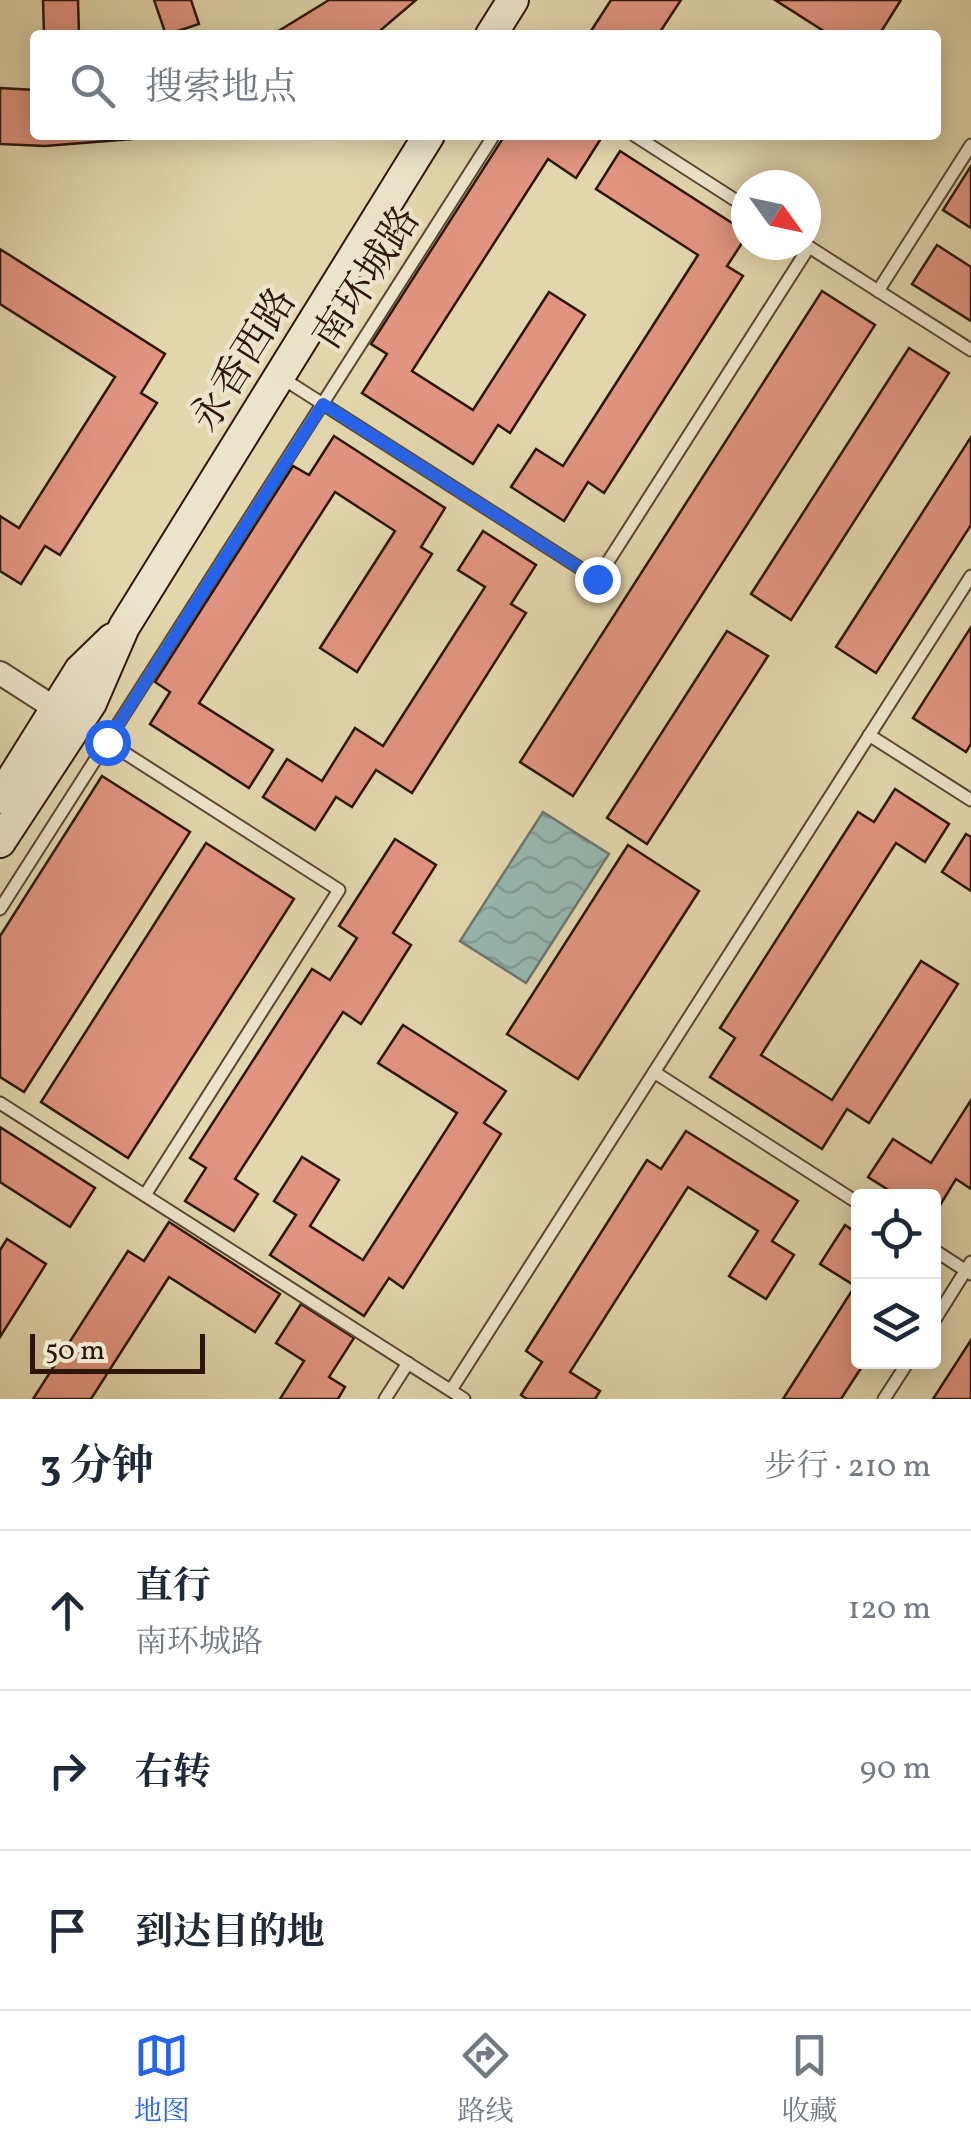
<!DOCTYPE html>
<html lang="zh">
<meta charset="utf-8">
<style>
body{margin:0;font-family:Vollkorn,"Noto Serif SC",serif;background:#f2f2f3;color:#1f2937}
.controls{position:absolute;right:30px;bottom:30px;display:grid;overflow:hidden;border-radius:10px;box-shadow:0 5px 25px #0003}
.controls button{width:90px;height:90px;display:grid;place-items:center;padding:0;border:0;border-bottom:2px solid #e0e1e3;background:#fff;color:#1f2937;font:50px sans-serif}
.compass{position:absolute;left:731px;top:170px;width:90px;height:90px;border-radius:50%;background:#fff;box-shadow:0 5px 25px #0003;rotate:123deg}
.scale{position:absolute;left:30px;bottom:25px;width:175px;box-sizing:border-box;padding-left:10px;border:5px solid #2d1609;border-top:0;font-size:28px;line-height:35px;white-space:nowrap;color:#2d1609;-webkit-text-stroke:8px #ece4ca;paint-order:stroke}
.stop{position:absolute;width:30px;height:30px;margin:-22px;border:8px solid #2563eb;border-radius:50%;background:#fff}
.stop.end{background:#2563eb;border-color:#fff;box-shadow:0 2px 10px #0008}
.list{margin:0;padding:0;list-style:none}
h2{display:flex;justify-content:space-between;align-items:center;height:130px;margin:0;padding:0 40px;font-size:42px}
h2 small{font-size:32px;font-weight:400;color:#747a83}
.list li{display:grid;grid-template-columns:65px 1fr auto;gap:30px;align-items:center;box-sizing:border-box;height:160px;padding:0 40px;border-top:2px solid #e0e1e3}
.list b{display:block;font-size:38px;white-space:nowrap}
.list p{margin:0;font-size:32px;white-space:nowrap;color:#747a83}
.list em{font-size:32px;font-style:normal;color:#747a83}
.icon{flex:none;width:55px;height:55px;fill:none;stroke:currentColor;stroke-width:2;stroke-linecap:round;stroke-linejoin:round}
.map{position:relative;flex:none;width:971px;height:1399px;overflow:hidden}
.search{position:absolute;background:#fff;box-shadow:0 5px 25px #0003;left:30px;right:30px;top:30px;height:110px;display:flex;align-items:center;gap:25px;box-sizing:border-box;padding:0 35px;border-radius:10px;color:#747a83;font-size:38px}
.sheet{height:610px;background:#fff}
nav{display:flex;justify-content:space-around;align-items:center;box-sizing:border-box;height:140px;border-top:2px solid #e0e1e3;background:#fff;font-size:28px;color:#747a83}
nav a{display:grid;justify-items:center;gap:5px}
nav .on{color:#2563eb}
.map>svg:first-child{display:block}
</style>
<div class="map">
<svg width="971" height="1399" viewBox="0 0 971 1399">
<defs>
<pattern id="water-waves" width="16" height="10" patternUnits="userSpaceOnUse" patternTransform="scale(2.5)"><rect width="16" height="10" fill="#96b8b1"/><path d="M0 5q4-4 8 0t8 0" fill="none" stroke="#829d97"/></pattern>
</defs>
<rect width="100%" height="100%" fill="#e2d6ad"/>
<filter id="stains"><feTurbulence type="fractalNoise" baseFrequency=".002" numOctaves="4"/><feColorMatrix values="0 0 0 0 .2 0 0 0 0 .09 0 0 0 0 .02 0 0 0 .5 -.17"/></filter>
<radialGradient id="worn" r=".72"><stop offset=".6" stop-color="#630" stop-opacity="0"/><stop offset="1" stop-color="#630" stop-opacity=".3"/></radialGradient>
<polygon fill="url(#water-waves)" stroke="#6c776e" stroke-width="2.5" points="543,812 609,854 526,983 460,941"/>
<g fill="#e19480" stroke="#2d1609" stroke-width="2.5">
<polygon points="43,0 78,0 79,35 44,35"/>
<polygon points="154,0 191,0 199,24 166,35"/>
<polygon points="329,0 416,0 375,35 272,35"/>
<polygon points="611,0 681,0 658,35 597,35 591,31"/>
<polygon points="775,0 901,0 879,35 830,35"/>
<polygon points="0,88 35,90 35,135 130,135 131,139 45,146 0,144"/>
<polygon points="505,135 525,138 527,135 593,135 600,140 576,178 548,159 412,371 473,410 549,292 585,315 510,433 498,425 473,464 362,393 387,354 371,344"/>
<polygon points="620,151 746,232 746,237 727,266 743,276 604,493 588,482 564,521 511,487 536,449 563,466 698,255 596,189"/>
<polygon points="971,166 971,228 943,210"/>
<polygon points="937,245 971,267 971,321 912,284"/>
<polygon points="0,249 165,354 141,393 157,403 60,555 45,546 21,584 0,571 0,516 19,528 115,377 0,304"/>
<polygon points="822,291 875,325 573,796 520,762"/>
<polygon points="909,348 949,373 791,620 751,594"/>
<polygon points="334,436 445,508 421,547 432,554 357,672 320,648 395,531 335,492 199,703 273,750 249,788 150,724 170,692 155,682 293,466 309,475"/>
<polygon points="971,437 971,525 876,673 836,647"/>
<polygon points="483,531 536,565 511,604 526,613 412,793 376,770 352,807 336,797 315,830 263,797 287,759 322,781 355,728 383,746 485,587 458,570"/>
<polygon points="971,627 971,744 966,752 913,718"/>
<polygon points="727,631 768,656 647,844 607,818"/>
<polygon points="102,776 190,832 24,1092 0,1077 0,936"/>
<polygon points="895,789 949,824 925,862 896,843 761,1055 832,1100 921,961 958,984 869,1123 847,1109 822,1149 710,1077 735,1038 720,1028 858,812 874,822"/>
<polygon points="966,834 971,837 971,891 942,872"/>
<polygon points="395,839 436,865 393,933 411,945 361,1024 343,1012 235,1179 258,1194 234,1231 185,1201 206,1168 190,1158 312,969 330,980 357,938 339,926"/>
<polygon points="206,843 294,899 128,1158 41,1102"/>
<polygon points="628,845 699,891 578,1079 507,1034"/>
<polygon points="403,1025 506,1091 484,1123 501,1134 403,1288 389,1278 364,1316 270,1255 296,1215 274,1201 302,1157 339,1180 310,1226 363,1260 457,1113 378,1063"/>
<polygon points="971,1100 971,1189 956,1179 934,1215 934,1196 898,1196 868,1177 893,1139 931,1163"/>
<polygon points="0,1127 95,1188 70,1227 0,1182"/>
<polygon points="686,1131 798,1201 772,1241 794,1255 766,1299 729,1276 758,1231 688,1187 570,1372 600,1391 595,1399 527,1399 521,1395 542,1362 526,1351 647,1160 661,1169"/>
<polygon points="169,1222 280,1294 255,1332 169,1277 91,1399 33,1399 128,1251 144,1261"/>
<polygon points="845,1225 858,1234 858,1362 865,1362 841,1399 783,1399 855,1286 820,1264"/>
<polygon points="7,1239 46,1264 0,1337 0,1250"/>
<polygon points="301,1304 354,1338 329,1377 345,1387 338,1399 280,1399 304,1361 276,1343"/>
<polygon points="971,1340 971,1399 933,1399"/>
</g>
<g fill="none" stroke-linecap="round" stroke-linejoin="round">
<defs>
<g id="service">
<polyline points="634,135 746,207"/>
<polyline points="806,245 971,350"/>
<polyline points="878,291 971,145"/>
<polyline points="279,376 597,579 809,247"/>
<polyline points="78,723 339,890 145,1195"/>
<polyline points="869,735 971,800"/>
<polyline points="0,909 494,135"/>
<polyline points="654,1072 858,1203"/>
<polyline points="0,1103 464,1399"/>
<polyline points="934,1250 971,1274"/>
<polyline points="934,1321 971,1262"/>
<polyline points="451,1390 971,576"/>
<polyline points="385,1399 408,1363"/>
<polyline points="884,1399 908,1362"/>
</g>
<polyline id="minor" points="0,673 67,716"/>
<g id="secondary">
<polyline points="491,35 513,0"/>
<polyline points="0,798 80,670 112,639"/>
<polyline points="0,842 91,703 124,627 429,135"/>
</g>
</defs>
<use href="#service" stroke="#5a4632" stroke-width="15"/>
<use href="#minor" stroke="#5a4632" stroke-width="26"/>
<use href="#secondary" stroke="#2d1609" stroke-width="34"/>
<use href="#service" stroke="#ece4ca" stroke-width="11"/>
<use href="#minor" stroke="#ece4ca" stroke-width="22"/>
<use href="#secondary" stroke="#ece4ca" stroke-width="30"/>
</g>
<g fill="none" stroke-linecap="round" stroke-linejoin="round">
<polyline stroke="#2563eb" stroke-width="12" points="107,742 323,404 597,579"/>
</g>
<g text-anchor="middle" stroke-width="9" stroke-linejoin="round" paint-order="stroke">
<g font-size="40" fill="#2d1609" stroke="#ece4ca">
<text transform="translate(365 277) rotate(-57)" y="14">南环城路</text>
<text transform="translate(242 359) rotate(-58)" y="14">永香西路</text>
</g>
</g>
<rect width="100%" height="100%" filter="url(#stains)"/>
<rect width="100%" height="100%" fill="url(#worn)"/>
</svg>
<div class="controls">
<button><svg class="icon" aria-label="locate" viewBox="0 0 24 24"><circle cx="12" cy="12" r="6"/><path d="M12 2v4M12 18v4M2 12h4M18 12h4"/></svg></button>
<button><svg class="icon" aria-label="layers" viewBox="0 0 24 24"><path d="M12 4l9 5-9 5-9-5zM3 14l9 5 9-5"/></svg></button>
</div>
<svg class="compass" viewBox="-18 -18 36 36"><path d="M0-13l5 13h-10z" fill="#e53935"/><path d="M0 13l5-13h-10z" fill="#747a83"/></svg>
<div class="scale">50 m</div>
<div class="stop" style="left:107px;top:742px"></div>
<div class="stop end" style="left:597px;top:579px"></div>
<div class="search"><svg class="icon" aria-label="search" viewBox="0 0 24 24"><circle cx="10" cy="10" r="6"/><path d="M15 15l6 6"/></svg>搜索地点</div>
</div>
<section class="sheet">
<h2>3 分钟<small>步行 · 210 m</small></h2>
<ul class="list">
<li><svg class="icon" aria-label="ahead" viewBox="0 0 24 24"><path d="M12 20V5M6 11l6-6 6 6"/></svg><div><b>直行</b><p>南环城路</p></div><em>120 m</em></li>
<li><svg class="icon" aria-label="right" viewBox="0 0 24 24"><path d="M7 20v-9h11M14 6l5 5-5 5"/></svg><div><b>右转</b></div><em>90 m</em></li>
<li><svg class="icon" aria-label="arrive" viewBox="0 0 24 24"><path d="M6 21V4h12l-3 4 3 4H6"/></svg><div><b>到达目的地</b></div></li>
</ul>
</section>
<nav>
<a class="on"><svg class="icon" aria-label="map" viewBox="0 0 24 24"><path d="M3 6l6-2 6 2 6-2v14l-6 2-6-2-6 2zM9 4v14M15 6v14"/></svg>地图</a>
<a><svg class="icon" aria-label="directions" viewBox="0 0 24 24"><path d="M12 3l9 9-9 9-9-9zM9 14v-3h6M13 9l2 2-2 2"/></svg>路线</a>
<a><svg class="icon" aria-label="saved" viewBox="0 0 24 24"><path d="M7 4h10v16l-5-4-5 4z"/></svg>收藏</a>
</nav>
